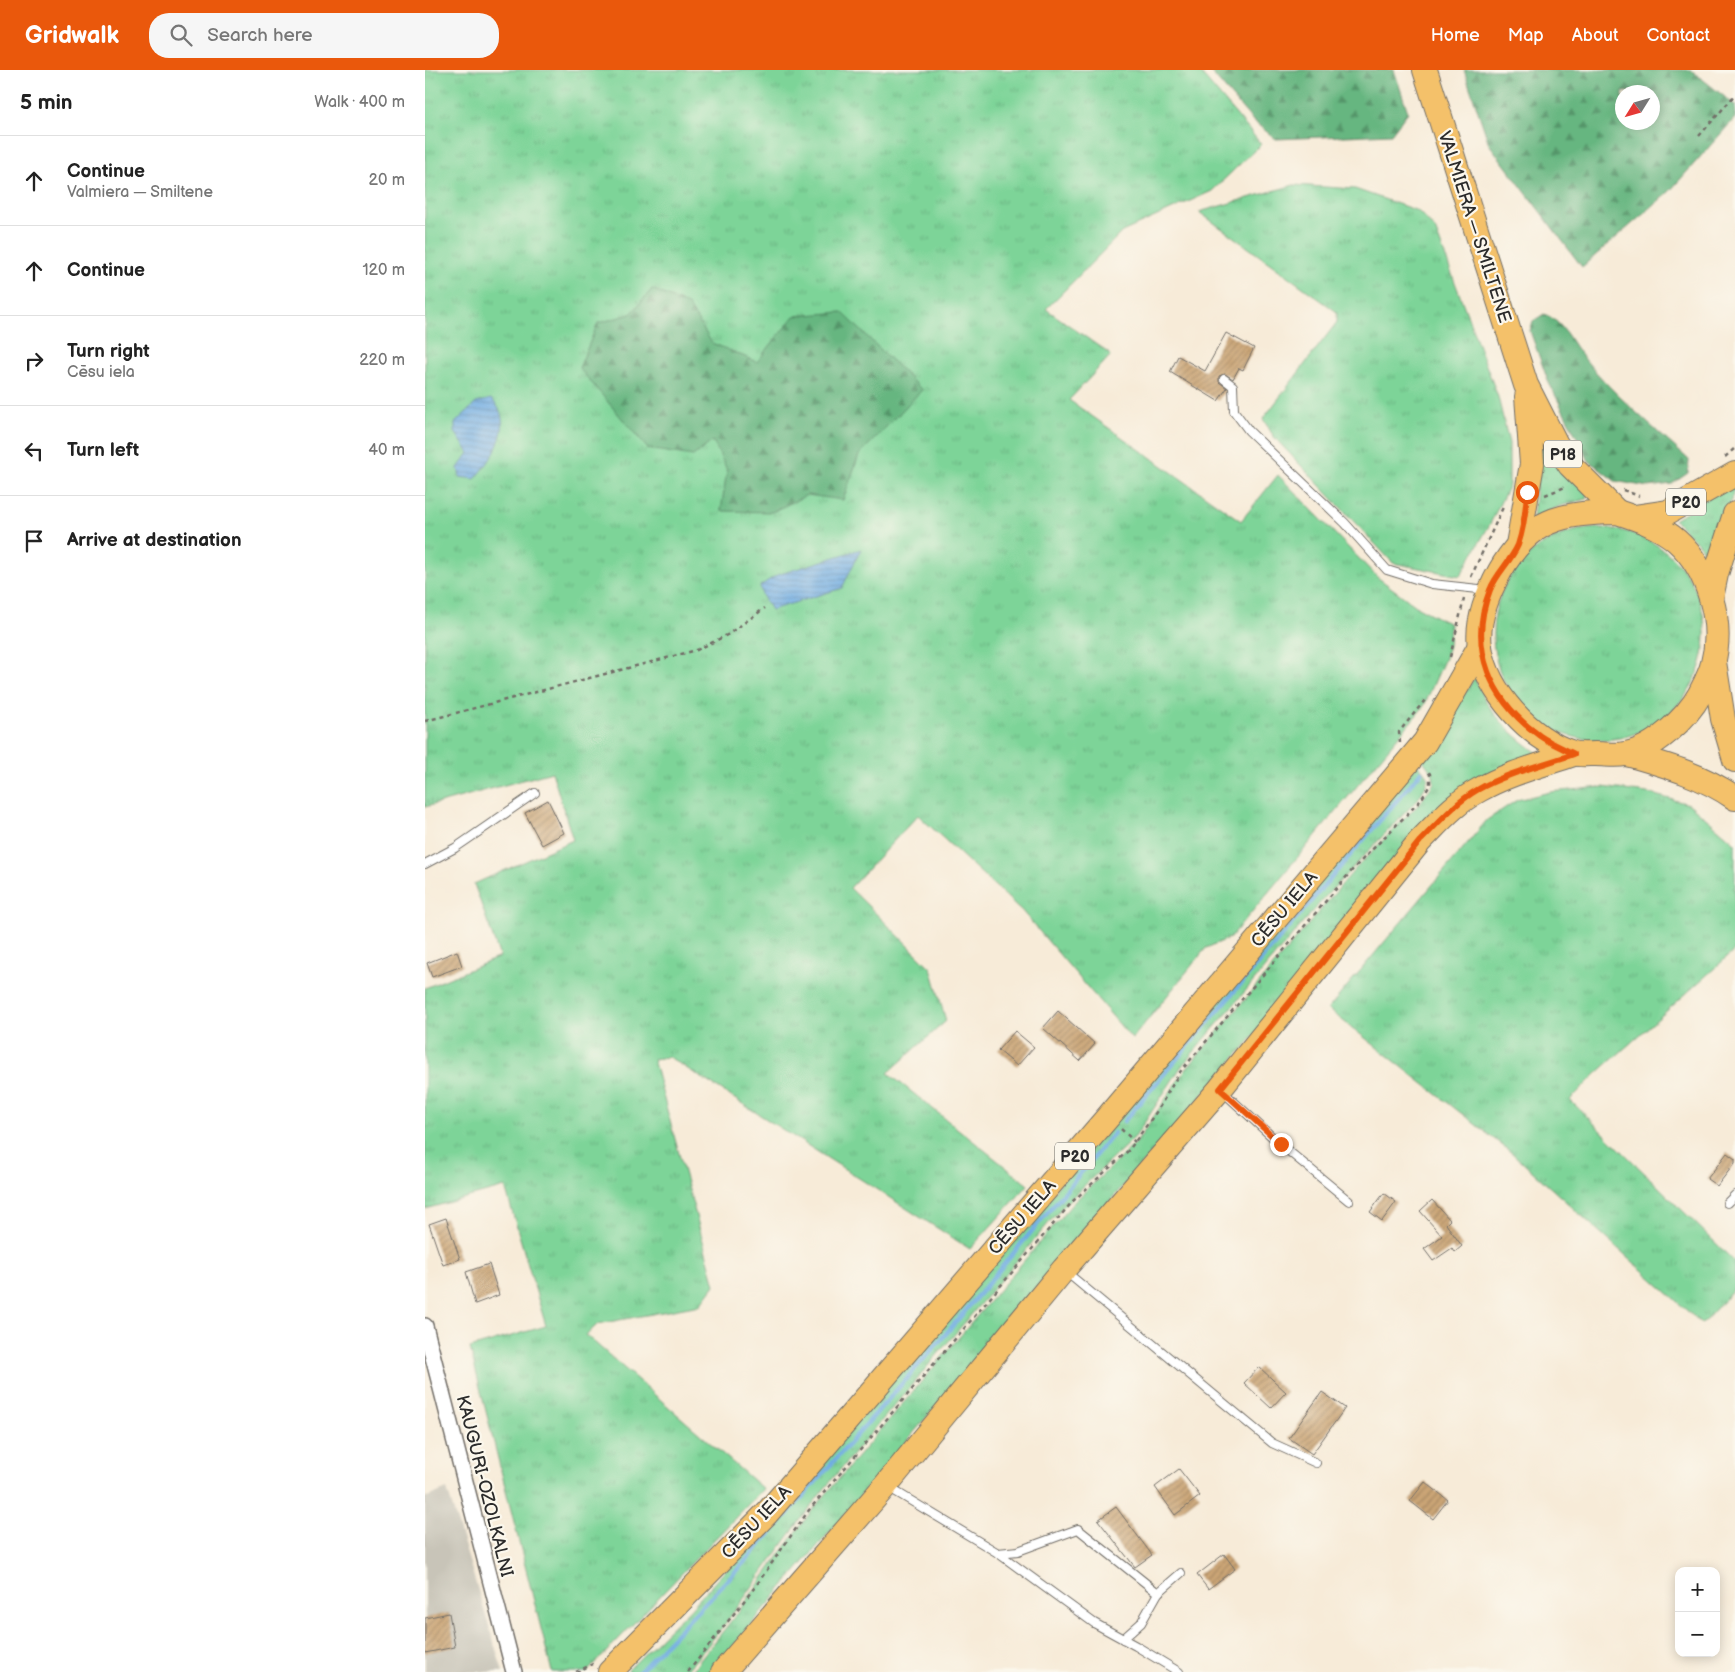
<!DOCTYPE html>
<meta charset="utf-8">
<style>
body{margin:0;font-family:"Balsamiq Sans",sans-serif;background:#f6f6f6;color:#222}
.controls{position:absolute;right:15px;bottom:15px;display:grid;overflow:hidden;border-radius:10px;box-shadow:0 2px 12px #0003}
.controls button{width:45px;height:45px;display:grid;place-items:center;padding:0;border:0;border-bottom:1px solid #e0e0e0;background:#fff;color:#222;font:25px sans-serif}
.compass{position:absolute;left:1190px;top:15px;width:45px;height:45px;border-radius:50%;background:#fff;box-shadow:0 2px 12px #0003;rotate:233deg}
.stop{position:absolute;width:15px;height:15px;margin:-11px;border:4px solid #ea580c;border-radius:50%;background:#fff}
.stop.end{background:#ea580c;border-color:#fff;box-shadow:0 1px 5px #0008}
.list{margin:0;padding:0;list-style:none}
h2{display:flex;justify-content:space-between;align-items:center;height:65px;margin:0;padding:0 20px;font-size:21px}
h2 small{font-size:16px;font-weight:400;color:#767676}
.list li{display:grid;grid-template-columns:32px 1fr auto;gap:15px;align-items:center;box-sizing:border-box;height:90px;padding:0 20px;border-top:1px solid #e0e0e0}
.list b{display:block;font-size:19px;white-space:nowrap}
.list p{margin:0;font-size:16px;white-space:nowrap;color:#767676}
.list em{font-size:16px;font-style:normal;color:#767676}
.icon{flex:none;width:28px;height:28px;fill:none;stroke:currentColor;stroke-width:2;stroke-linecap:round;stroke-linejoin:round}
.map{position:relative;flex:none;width:1310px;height:1602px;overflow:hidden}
header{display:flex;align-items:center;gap:30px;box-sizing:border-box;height:70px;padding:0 25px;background:#ea580c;color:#fff}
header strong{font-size:24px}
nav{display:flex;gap:28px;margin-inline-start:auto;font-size:18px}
.search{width:350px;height:45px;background:#f6f6f6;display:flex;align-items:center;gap:12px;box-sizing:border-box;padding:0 18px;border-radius:20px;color:#767676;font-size:19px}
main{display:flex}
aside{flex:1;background:#fff}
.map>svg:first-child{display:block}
</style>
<header>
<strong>Gridwalk</strong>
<div class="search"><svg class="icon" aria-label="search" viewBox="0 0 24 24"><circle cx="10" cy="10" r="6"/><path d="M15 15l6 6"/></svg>Search here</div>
<nav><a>Home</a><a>Map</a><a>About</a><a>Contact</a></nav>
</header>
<main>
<aside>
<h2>5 min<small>Walk · 400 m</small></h2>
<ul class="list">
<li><svg class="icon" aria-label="ahead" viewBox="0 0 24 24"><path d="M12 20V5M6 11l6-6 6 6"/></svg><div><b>Continue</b><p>Valmiera — Smiltene</p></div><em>20 m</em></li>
<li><svg class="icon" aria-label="ahead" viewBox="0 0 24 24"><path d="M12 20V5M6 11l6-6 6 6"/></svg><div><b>Continue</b></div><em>120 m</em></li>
<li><svg class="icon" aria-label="right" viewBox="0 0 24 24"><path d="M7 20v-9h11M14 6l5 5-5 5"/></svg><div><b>Turn right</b><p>Cēsu iela</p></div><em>220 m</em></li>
<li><svg class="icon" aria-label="left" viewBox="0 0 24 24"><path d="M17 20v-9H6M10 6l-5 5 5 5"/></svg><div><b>Turn left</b></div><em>40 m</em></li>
<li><svg class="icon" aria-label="arrive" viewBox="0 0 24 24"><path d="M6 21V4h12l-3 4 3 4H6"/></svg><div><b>Arrive at destination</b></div></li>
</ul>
</aside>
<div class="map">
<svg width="1310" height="1602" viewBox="0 0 1310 1602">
<defs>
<pattern id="grass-tufts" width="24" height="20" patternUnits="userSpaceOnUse" patternTransform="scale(1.25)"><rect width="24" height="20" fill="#7dd498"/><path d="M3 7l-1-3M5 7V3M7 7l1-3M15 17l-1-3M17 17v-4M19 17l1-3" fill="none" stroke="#6cb683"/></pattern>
<pattern id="forest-firs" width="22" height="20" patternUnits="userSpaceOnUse" patternTransform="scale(1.25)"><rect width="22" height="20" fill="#66b680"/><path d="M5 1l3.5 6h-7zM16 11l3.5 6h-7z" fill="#549469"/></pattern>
<pattern id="water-rules" width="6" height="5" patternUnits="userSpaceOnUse" patternTransform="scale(1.25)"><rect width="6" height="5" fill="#70ace2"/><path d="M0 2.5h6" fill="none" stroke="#5c8cb7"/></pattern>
<pattern id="building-hatch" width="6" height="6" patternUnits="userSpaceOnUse" patternTransform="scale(1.25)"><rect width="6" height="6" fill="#cba576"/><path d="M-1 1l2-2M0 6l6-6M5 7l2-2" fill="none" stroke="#a58761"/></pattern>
</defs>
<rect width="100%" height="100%" fill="#fbf7ec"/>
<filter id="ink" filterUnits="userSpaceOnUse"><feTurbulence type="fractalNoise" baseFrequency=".02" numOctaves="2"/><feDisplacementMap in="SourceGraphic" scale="10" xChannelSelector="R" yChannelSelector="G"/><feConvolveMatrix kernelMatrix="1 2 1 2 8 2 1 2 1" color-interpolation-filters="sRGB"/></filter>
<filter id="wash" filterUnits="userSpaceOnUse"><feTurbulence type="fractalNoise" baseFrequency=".0096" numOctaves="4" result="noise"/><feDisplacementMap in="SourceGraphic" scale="20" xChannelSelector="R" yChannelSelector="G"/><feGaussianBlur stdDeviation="1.12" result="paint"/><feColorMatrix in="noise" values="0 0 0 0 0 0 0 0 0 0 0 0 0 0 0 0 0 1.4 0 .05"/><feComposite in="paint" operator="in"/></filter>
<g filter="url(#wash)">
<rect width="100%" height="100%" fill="#f7ebd8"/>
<polygon fill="#c8c4b8" points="22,1419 78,1602 0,1602 0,1428"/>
<g fill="url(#grass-tufts)" stroke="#548062">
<polygon points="0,0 773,0 836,74 787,121 697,162 621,239 686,285 644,330 816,451 853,405 952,507 991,536 1025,554 1024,575 1020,588 999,636 805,868 781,878 707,969 597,841 493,745 425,818 506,898 521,951 463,1003 603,1115 545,1179 244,987 228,989 290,1215 275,1235 173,1254 161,1265 338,1419 162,1602 127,1602 45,1278 121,1256 80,1117 0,1139 0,918 75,887 49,814 148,770 127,702 0,737"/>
<polygon points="869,115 930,119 993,141 1010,159 1073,327 1084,373 1084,415 1065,454 1035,506 968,493 849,367 838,349 912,252 912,242 774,142"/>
<polygon points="1116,368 1162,424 1161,429 1135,436 1108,448"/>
<polygon points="1310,410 1310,419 1286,492 1273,473 1249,450"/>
<circle cx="1174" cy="564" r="106"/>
<path d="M1050 607C1061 642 1088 666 1117 686L1056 706 683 1133 286 1602H266L317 1537 385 1443 648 1133 711 1073 758 1003 931 798 995 733 1009 713 1008 704 997 689Z"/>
<path d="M993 694 1003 707 1000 717 993 729 900 827 756 997 710 1067 639 1135 414 1401C360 1465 317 1539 260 1602H204L203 1600 266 1538 374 1420Z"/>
<polygon points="1178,717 1222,723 1264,734 1310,773 1310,880 1172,1003 1145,1030 1310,1192 1310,1218 1277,1254 1087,1083 903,939 1062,750 1092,730 1125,722"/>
</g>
<g fill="url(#forest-firs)" stroke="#487056" fill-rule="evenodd">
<polygon points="784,0 969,0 983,42 966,64 851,69 828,51"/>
<path d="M1039 0H1266L1310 35V48L1244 122 1157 197 1064 74ZM1228 22V52H1198V22Z"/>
<polygon points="227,219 263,235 287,273 332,292 369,246 417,242 497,320 434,385 418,430 382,425 347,442 296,441 302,400 288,371 268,386 223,379 154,298 173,253 206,244"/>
<path d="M1119 244C1136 250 1143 267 1154 282 1185 322 1227 356 1264 390L1263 403 1247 414 1223 417 1190 411 1164 391 1123 311 1105 261 1108 251Z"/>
</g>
<g fill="url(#water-rules)" stroke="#4e6c86">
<path d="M66 329C92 352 68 389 50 409L35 407 33 398 44 383 30 362V353L51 333Z"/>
<polygon points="436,479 417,518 346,540 337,525 335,516 352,505"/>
</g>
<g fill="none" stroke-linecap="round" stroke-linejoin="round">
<g stroke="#70ace2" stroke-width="4.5">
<polyline points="699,1051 996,702"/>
<polyline points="214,1602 328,1483 519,1266 689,1063"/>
</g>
</g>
<g id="blocks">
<g fill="url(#building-hatch)">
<polygon points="801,263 829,278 818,300 814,298 808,309 800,304 794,306 794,312 802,318 793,331 745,302 753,286 780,301"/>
<polygon points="123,730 139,763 117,775 100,743"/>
<polygon points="32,881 37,896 7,907 2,893"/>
<polygon points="633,941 670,974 655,991 618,958"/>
<polygon points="590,961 609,977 592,996 573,980"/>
<polygon points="1302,1083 1310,1089 1310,1093 1292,1116 1282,1109"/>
<polygon points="959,1123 971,1132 957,1151 945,1142"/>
<polygon points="1007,1130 1025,1150 1021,1154 1037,1176 1030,1182 1027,1178 1008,1191 999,1179 1017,1166 995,1141"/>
<polygon points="21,1148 35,1189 18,1195 4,1154"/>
<polygon points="64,1194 74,1225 50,1234 41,1202"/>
<polygon points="834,1297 861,1322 846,1338 819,1313"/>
<polygon points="897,1322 920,1338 887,1384 864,1368"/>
<polygon points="754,1399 775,1426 750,1445 730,1417"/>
<polygon points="1000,1412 1023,1430 1008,1449 985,1431"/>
<polygon points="691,1437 727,1485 710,1497 673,1450"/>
<polygon points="799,1484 810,1499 783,1519 772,1505"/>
<polygon points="24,1543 30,1577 0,1583 0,1548"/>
</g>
</g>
</g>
<g filter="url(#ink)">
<use href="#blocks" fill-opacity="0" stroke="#726e68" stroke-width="1"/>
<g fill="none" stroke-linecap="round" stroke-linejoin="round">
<defs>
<g id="lane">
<polyline points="799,309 808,316 809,341 824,361 920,453 962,500 1007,514 1063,520"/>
<polyline points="0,794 30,778 110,723"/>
<polyline points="796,1020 855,1074 924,1131"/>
<polyline points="1302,1133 1310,1125"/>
<polyline points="640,1201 847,1373 891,1393"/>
<polyline points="463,1417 573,1483 669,1553 711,1576 754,1602"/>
<polyline points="573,1483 593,1481 653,1459 733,1523 756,1503"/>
<polyline points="698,1569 716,1553 733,1523"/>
</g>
<polyline id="street" points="0,1256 89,1602"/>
<g id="primary">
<polyline points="1000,0 1101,315 1131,374 1145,395 1192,442"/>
<path d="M1192 442C1213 449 1235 456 1252 471 1283 499 1299 552 1288 593 1286 603 1280 614 1275 624 1262 648 1228 680 1200 684 1191 686 1180 684 1170 684 1163 684 1154 685 1148 683 1105 669 1062 622 1055 577 1051 551 1063 523 1075 501 1105 449 1136 443 1192 442Z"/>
<polyline points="1209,447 1243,442 1310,404"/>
<polyline points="1093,475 1107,394 1102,326"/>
<polyline points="1286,528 1291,504 1310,444"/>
<polyline points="1289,592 1298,649 1310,690"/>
<path d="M1202 684C1240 695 1277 705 1310 728"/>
<polyline points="185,1602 342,1443 683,1047 1000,672 1055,576"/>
<path d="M298 1602 461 1415 639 1199 795 1019 995 771C1013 753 1031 732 1054 720 1084 703 1117 695 1149 684"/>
</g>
</defs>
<use href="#lane" stroke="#726e68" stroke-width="10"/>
<use href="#street" stroke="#726e68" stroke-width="18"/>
<use href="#primary" stroke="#726e68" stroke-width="26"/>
<g stroke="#726e68" stroke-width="2.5" stroke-dasharray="4 4" stroke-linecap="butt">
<polyline points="1274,66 1310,25"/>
<polyline points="1300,387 1310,378"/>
<polyline points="1198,420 1214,426"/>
<polyline points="1120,425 1140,417"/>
<polyline points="1046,507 1079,435"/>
<polyline points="1025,587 1039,529"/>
<polyline points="0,651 272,580 302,565 340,538"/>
<polyline points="975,673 974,662 1000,630"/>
<polyline points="696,1059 710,1072"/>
<polyline points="151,1602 168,1594"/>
<polyline points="263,1602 330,1517 384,1440 648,1131 704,1080 732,1041 755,1002 929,798 996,730 1005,715 1005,704 1002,699"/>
</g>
<use href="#lane" stroke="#fff" stroke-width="8"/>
<use href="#street" stroke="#fff" stroke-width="15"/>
<use href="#primary" stroke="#f4c16b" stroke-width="24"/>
</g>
</g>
<g fill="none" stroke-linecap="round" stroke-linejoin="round" filter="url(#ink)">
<path stroke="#ea580c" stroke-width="6" d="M856 1074 795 1019 995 771C1013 753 1030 733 1052 720 1082 703 1117 695 1149 684 1138 678 1125 673 1115 666 1066 631 1042 578 1065 520 1071 504 1086 491 1093 475 1098 460 1101 438 1102 422"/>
</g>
<g text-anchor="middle" stroke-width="4.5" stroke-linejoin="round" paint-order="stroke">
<g fill="#fbf7ec" stroke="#696865" stroke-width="1">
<rect x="1119" y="370.5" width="38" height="27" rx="4"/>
<rect x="1241" y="418.5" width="40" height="27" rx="4"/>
<rect x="630" y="1072.5" width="40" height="27" rx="4"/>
</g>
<g font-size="16" font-weight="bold" fill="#2b2b2b">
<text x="1138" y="390">P18</text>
<text x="1261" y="438">P20</text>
<text x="650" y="1092">P20</text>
</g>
<g font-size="18" fill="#2b2b2b" stroke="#fbf7ec">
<text transform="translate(1050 157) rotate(72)" y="6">VALMIERA — SMILTENE</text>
<text transform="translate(859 839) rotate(-50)" y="6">CĒSU IELA</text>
<text transform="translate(597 1147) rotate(-49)" y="6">CĒSU IELA</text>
<text transform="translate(60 1416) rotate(76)" y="6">KAUGURI-OZOLKALNI</text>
<text transform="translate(331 1452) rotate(-47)" y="6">CĒSU IELA</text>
</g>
</g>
</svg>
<div class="controls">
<button>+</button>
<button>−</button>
</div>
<svg class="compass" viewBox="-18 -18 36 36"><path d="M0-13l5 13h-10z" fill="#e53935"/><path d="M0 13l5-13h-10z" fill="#767676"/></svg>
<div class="stop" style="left:1102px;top:422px"></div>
<div class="stop end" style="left:856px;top:1074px"></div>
</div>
</main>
